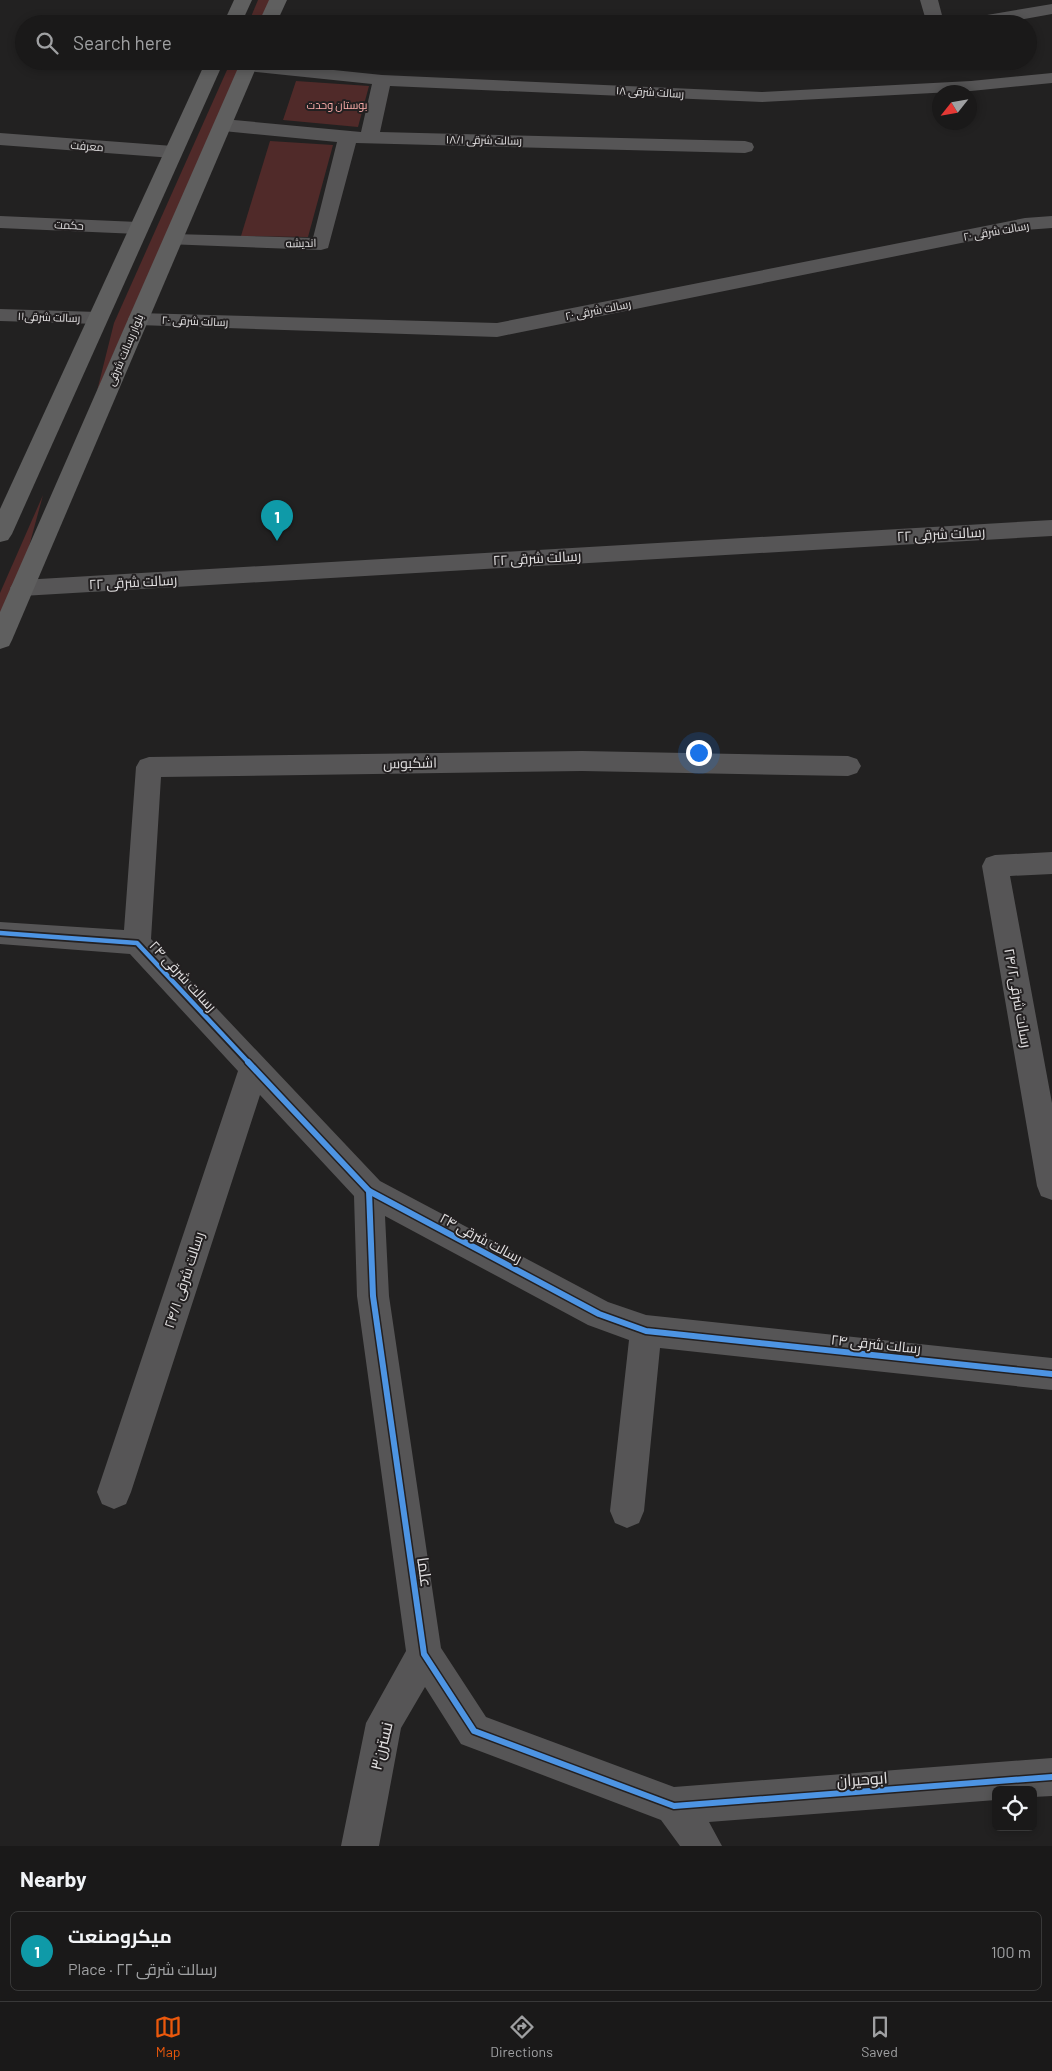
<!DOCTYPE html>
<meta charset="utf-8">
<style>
body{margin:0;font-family:Barlow,Cairo,sans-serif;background:#232222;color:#f1f3f6}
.controls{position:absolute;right:15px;bottom:15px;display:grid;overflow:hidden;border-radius:8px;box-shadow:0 2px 8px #0003}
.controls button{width:45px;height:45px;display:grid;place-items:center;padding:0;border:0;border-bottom:1px solid #383838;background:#1a1919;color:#f1f3f6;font:25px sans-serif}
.compass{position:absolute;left:932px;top:85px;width:45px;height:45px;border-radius:50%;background:#1a1919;box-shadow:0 2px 8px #0003;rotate:239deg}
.you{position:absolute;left:698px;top:752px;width:18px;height:18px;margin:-12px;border:4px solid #fff;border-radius:50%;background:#1a73e8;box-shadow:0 0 0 8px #1a73e833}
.badge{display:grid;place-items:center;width:32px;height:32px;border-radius:50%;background:#ea580c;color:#fff;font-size:16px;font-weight:700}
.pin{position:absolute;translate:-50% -41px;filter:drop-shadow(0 1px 2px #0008)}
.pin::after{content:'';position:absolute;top:26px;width:18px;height:15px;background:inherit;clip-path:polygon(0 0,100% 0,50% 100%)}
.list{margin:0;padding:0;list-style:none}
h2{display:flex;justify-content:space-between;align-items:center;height:65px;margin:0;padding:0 20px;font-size:21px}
h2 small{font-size:16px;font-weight:400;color:#9fa0a2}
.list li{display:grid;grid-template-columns:32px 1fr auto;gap:15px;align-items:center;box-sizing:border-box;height:80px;margin:0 10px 10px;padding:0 10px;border:1px solid #383838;border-radius:8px}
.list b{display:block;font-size:19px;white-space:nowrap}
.list p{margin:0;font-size:16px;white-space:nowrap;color:#9fa0a2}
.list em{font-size:16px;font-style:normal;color:#9fa0a2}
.icon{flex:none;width:28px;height:28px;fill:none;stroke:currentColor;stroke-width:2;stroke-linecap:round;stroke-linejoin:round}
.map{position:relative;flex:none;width:1052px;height:1846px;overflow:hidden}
.search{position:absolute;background:#1a1919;box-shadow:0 2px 8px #0003;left:15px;right:15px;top:15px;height:55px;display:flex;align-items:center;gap:12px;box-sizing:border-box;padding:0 18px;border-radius:28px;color:#9fa0a2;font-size:19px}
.sheet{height:155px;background:#1a1919}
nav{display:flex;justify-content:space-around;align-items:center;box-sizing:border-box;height:70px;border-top:1px solid #383838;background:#1a1919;font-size:14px;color:#9fa0a2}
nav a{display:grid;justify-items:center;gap:2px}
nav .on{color:#ea580c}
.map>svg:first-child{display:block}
</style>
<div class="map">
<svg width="1052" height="1846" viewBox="0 0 1052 1846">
<rect width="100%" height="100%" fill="#222121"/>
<g fill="#502a29">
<polygon points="258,0 270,0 260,24 248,24"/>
<polygon points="231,61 243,61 97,391 114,323"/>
<polygon points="296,81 369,86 358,127 283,120"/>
<polygon points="270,141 333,145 308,237 241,236"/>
<polygon points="43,495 27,554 0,618 0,593"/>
</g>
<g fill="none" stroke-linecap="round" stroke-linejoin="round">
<g fill="#565556" fill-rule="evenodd">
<polygon points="920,0 938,0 943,19 987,15 1052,4 1052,14 996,24 927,24"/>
<polygon points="246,61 382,75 762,92 971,81 1052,73 1052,83 971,91 762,102 390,86 380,132 745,141 752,143 754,147 752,151 745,153 356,143 328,248 321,250 166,244 163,240 166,236 173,234 313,238 337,142 223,131 216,129 214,125 216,121 223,119 361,132 372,84 248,71 242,70 239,66"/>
<polygon points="0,133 173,146 180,148 182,152 180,156 173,158 0,145"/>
<polygon points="0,216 138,222 145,224 148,228 145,232 138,234 0,228"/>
<polygon points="1052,216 1052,228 1025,230 497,337 138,325 131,324 128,319 131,314 138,313 497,323 1025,218"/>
<polygon points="0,309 98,312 105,313 108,318 105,323 98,324 0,321"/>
<polygon points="1052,520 1052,536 22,596 14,594 10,588 14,582 22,580"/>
<polygon points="582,751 848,756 857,759 861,766 857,773 848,776 582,771 161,777 151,939 380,1181 608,1302 646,1315 1052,1358 1052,1390 660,1348 644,1511 639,1523 627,1528 615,1523 610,1511 629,1340 588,1325 385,1216 389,1296 441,1648 486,1717 674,1787 1052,1758 1052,1796 1033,1797 1033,1790 996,1790 996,1800 709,1822 722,1846 680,1846 661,1820 461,1744 425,1687 401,1728 379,1846 341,1846 366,1723 406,1651 357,1296 354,1196 260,1095 131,1492 126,1504 114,1509 102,1504 97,1492 238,1071 130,954 0,944 0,922 124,930 136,767 140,760 149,757"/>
<polygon points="1052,852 1052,874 1010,876 1052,1103 1052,1200 1041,1196 1037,1186 982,866 986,858 995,855"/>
</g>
<g fill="#5f5f5f" fill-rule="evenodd">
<polygon points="234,0 252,0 241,24 223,24"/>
<polygon points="269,0 287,0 276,24 258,24"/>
<polygon points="206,61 224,61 12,534 8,540 0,542 0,509"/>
<polygon points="241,61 259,61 12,640 9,646 0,649 0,612"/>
</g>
<defs>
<polyline id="cycleway-far1" points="0,933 137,943 249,1063"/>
<g id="cycleway">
<polyline points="248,1062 369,1191 599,1314 646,1331 1052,1374"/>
<polyline points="369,1191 373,1296 424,1654 474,1731 674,1806 1052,1777"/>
</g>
</defs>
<use href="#cycleway-far1" stroke="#232021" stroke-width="8"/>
<use href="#cycleway" stroke="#232021" stroke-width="9"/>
<use href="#cycleway-far1" stroke="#4d94e3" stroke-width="4.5"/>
<use href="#cycleway" stroke="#4d94e3" stroke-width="6"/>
</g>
<g text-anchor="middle" stroke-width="4" stroke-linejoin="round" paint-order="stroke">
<g font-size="11" fill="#e2e0e1" stroke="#232021">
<text transform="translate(650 92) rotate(3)" y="4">رسالت شرقی ۱۸</text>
<text transform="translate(484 140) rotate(1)" y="4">رسالت شرقی ۱۸/۱</text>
<text transform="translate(87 146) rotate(4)" y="4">معرفت</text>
<text transform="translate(69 225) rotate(3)" y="4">حکمت</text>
<text transform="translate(996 231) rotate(-10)" y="4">رسالت شرقی ۲۰</text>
<text transform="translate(301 243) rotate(-1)" y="4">اندیشه</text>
<text transform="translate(598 310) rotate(-11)" y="4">رسالت شرقی ۲۰</text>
<text transform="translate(49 317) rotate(2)" y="4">رسالت شرقی۱۱</text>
<text transform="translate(195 321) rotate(2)" y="4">رسالت شرقی ۲۰</text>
<text transform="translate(125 350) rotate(-67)" y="4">بلوار رسالت شرقی</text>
</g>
<g font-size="11" fill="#faaca9" stroke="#232021">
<text x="337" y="109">بوستان وحدت</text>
</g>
<g font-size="14" fill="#e2e0e1" stroke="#232021">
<text transform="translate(941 534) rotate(-3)" y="5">رسالت شرقی ۲۲</text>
<text transform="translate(537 558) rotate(-3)" y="5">رسالت شرقی ۲۲</text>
<text transform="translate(133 582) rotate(-3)" y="5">رسالت شرقی ۲۲</text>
<text transform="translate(410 763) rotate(-1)" y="5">اشکبوس</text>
<text transform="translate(183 976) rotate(47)" y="5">رسالت شرقی ۲۴</text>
<text transform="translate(1018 998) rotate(80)" y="5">رسالت شرقی۲۴/۲</text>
<text transform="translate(481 1238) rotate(28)" y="5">رسالت شرقی ۲۴</text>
<text transform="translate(184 1280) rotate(-72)" y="5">رسالت شرقی ۲۴/۱</text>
<text transform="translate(876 1344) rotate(6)" y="5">رسالت شرقی ۲۴</text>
</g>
<g font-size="16" fill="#e2e0e1" stroke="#232021">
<text transform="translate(425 1572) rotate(82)" y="6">علما</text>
<text transform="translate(381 1746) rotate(-76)" y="6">نسترن۳</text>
<text transform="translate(862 1779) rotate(-4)" y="6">ابوحیران</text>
</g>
</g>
</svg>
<div class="controls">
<button><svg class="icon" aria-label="locate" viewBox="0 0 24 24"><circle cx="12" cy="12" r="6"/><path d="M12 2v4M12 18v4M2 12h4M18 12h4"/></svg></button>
</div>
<svg class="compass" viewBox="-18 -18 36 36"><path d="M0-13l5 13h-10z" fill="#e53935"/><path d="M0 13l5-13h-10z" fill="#9fa0a2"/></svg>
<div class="you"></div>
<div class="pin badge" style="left:277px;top:541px;background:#0f9aa8">1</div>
<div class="search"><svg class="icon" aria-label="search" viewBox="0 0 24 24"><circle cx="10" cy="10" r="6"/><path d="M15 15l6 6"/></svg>Search here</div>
</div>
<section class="sheet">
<h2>Nearby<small></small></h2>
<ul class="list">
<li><span class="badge" style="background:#0f9aa8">1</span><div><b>میکروصنعت</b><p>Place · رسالت شرقی ۲۲</p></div><em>100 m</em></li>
</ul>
</section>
<nav>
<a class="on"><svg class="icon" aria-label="map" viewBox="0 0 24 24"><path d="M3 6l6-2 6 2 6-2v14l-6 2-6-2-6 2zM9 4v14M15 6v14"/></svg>Map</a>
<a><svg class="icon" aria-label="directions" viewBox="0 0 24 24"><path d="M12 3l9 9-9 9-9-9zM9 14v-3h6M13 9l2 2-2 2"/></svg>Directions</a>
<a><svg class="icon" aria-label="saved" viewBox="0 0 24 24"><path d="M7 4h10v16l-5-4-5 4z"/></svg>Saved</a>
</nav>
